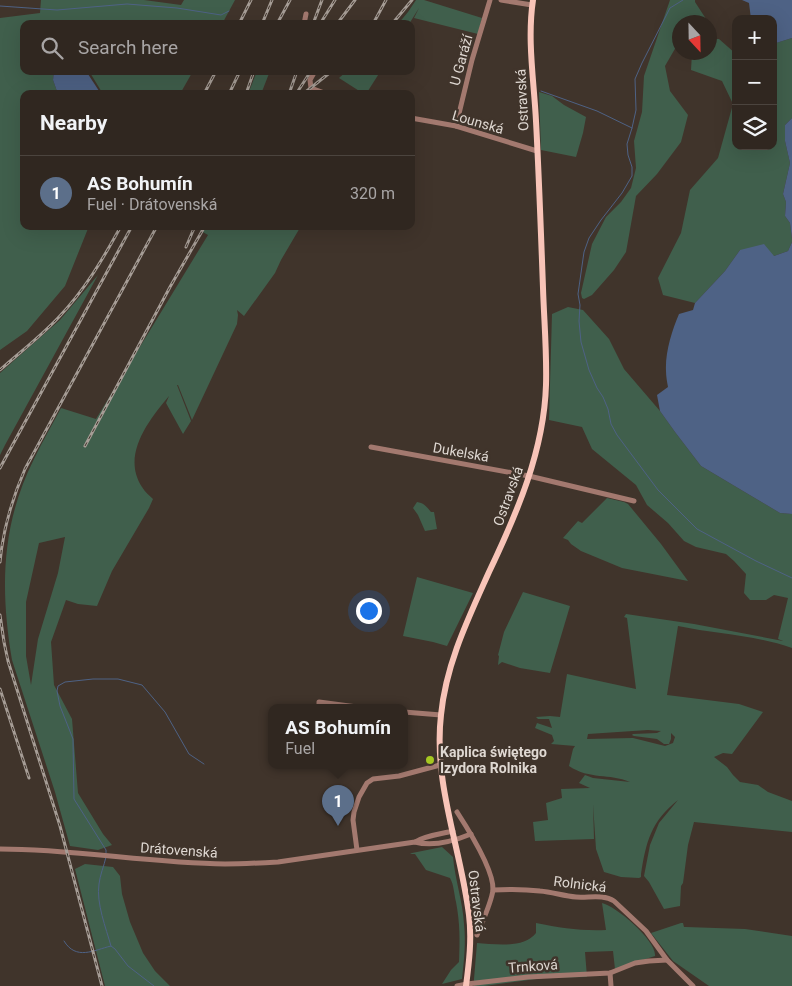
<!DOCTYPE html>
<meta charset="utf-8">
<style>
body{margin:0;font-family:Roboto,sans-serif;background:#3c332d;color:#f1f3f6}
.controls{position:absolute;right:15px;top:15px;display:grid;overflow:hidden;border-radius:10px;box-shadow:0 5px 20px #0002}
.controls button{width:45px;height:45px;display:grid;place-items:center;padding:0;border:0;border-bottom:1px solid #4b443e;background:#302720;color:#f1f3f6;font:25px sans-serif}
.compass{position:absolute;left:672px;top:15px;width:45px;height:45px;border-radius:50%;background:#302720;box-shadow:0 5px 20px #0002;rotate:158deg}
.you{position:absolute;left:368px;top:610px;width:18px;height:18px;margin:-12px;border:4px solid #fff;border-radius:50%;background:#1a73e8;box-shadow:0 0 0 8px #1a73e833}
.badge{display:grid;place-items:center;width:32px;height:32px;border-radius:50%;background:#db2777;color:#fff;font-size:16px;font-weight:700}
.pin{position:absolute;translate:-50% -41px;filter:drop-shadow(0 1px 2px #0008)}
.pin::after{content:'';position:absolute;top:26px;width:18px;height:15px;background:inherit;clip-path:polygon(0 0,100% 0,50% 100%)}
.popup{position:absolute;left:268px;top:704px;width:140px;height:65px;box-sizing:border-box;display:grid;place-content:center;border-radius:10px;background:#302720;filter:drop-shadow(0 1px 4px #0005);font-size:16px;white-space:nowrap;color:#a8a5a5}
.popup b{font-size:19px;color:#f1f3f6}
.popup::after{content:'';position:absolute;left:50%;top:100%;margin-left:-10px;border:10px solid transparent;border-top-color:#302720}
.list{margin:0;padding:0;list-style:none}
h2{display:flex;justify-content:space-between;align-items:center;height:65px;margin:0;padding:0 20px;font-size:21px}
h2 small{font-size:16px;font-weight:400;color:#a8a5a5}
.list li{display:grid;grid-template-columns:32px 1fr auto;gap:15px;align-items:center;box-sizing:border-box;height:75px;padding:0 20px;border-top:1px solid #4b443e}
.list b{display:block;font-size:19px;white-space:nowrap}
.list p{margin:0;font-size:16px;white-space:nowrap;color:#a8a5a5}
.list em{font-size:16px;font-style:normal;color:#a8a5a5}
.icon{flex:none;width:28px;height:28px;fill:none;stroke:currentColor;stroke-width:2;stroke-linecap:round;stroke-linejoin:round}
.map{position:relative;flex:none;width:792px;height:986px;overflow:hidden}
.search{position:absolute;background:#302720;box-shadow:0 5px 20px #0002;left:20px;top:20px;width:395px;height:55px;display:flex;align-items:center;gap:12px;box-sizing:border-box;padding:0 18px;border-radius:10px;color:#a8a5a5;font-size:19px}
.panel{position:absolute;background:#302720;box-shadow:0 5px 20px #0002;left:20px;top:90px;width:395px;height:140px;border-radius:10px}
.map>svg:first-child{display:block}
</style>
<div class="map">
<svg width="792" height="986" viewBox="0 0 792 986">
<rect width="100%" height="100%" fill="#40342b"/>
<g fill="#405f4c" fill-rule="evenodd">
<polygon points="41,0 144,0 181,5 184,0 235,0 222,24 24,24 24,71 54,71 53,80 58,94 24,94 24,226 89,226 65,286 27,331 0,350 0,18 40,13"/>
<polygon points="416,0 424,0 482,18 478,34 414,18 419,8 409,24 398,24 408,12"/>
<polygon points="670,0 695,0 695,2 708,22 680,22 679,45 676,47 665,66 670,91 688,115 681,142 657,174 636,196 626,252 614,270 592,295 584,299 582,298 581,293 592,244 606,217 621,202 631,188 636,168 634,141 642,112 644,76"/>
<polygon points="792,38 792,118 785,125 785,141 790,163 783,194 786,202 785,216 790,223 792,239 792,242 788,251 774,256 740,250 725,271 695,303 663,295 658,278 681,233 690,190 718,158 733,104 722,81 691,70 692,53 710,52 710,39 719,39 736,54 736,146 773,146 773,44"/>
<polygon points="89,71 193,71 180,94 103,94"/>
<polygon points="257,71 270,71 261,94 248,94"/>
<polygon points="347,71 379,71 380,72 366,94 364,94 339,78"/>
<polygon points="539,92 552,96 564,105 586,117 583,133 576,157 541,150"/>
<path d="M196 226H301L281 260 275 273 244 316 237 310 238 315 237 324 192 420 178 385H177L191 421 183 434 166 403 169 396C149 420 121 455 142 487 145 492 149 495 153 499L149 508 112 571 97 606 78 604 66 600 51 642 54 685 72 719 78 793 103 834 112 845 98 850 70 846 55 792 12 660C0 589 1 525 34 459 42 442 52 425 61 408L96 419 208 235 201 231ZM65 537 58 573 38 639 31 685 26 656V602L39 543Z"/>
<polygon points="98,275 5,445 0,455 0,373 60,320"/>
<path d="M568 307 583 310 609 339 624 369 660 411 675 432 701 466 780 513 792 514V648C755 635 716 634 678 626L667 695 739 704 763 712 732 754 723 753 714 757 727 767 733 775 740 782 758 785 768 792 792 801V832L694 822 688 845 683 883 681 886 680 906 664 909 649 882 644 876 650 845 659 823 678 800C651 821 646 842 641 874V877L639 878 621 877 604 872 596 849 593 804 594 839 535 841 533 822 548 820 546 803 562 798 561 789 590 788 579 783 585 775 593 778 630 782C609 773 590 780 569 766L573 749 575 746 551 744 554 741 552 735 535 728 537 723 552 728 549 719H538L536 717 550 716 560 717 567 674 636 689 627 618 624 617 626 614 694 624 783 641 778 639 788 598 774 595 766 600H750L744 593 746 574 734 561 726 554 696 547 684 541 668 523 647 505 636 485 592 449 582 427 549 420 552 314ZM648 730 661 731 657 733 633 734 632 735 634 736 657 739 664 744H669L671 739V733L675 737 673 743 665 746 633 738 587 739 588 734Z"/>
<polygon points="607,498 624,502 628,504 661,544 688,581 622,568 581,551 571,544 568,540 563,538 578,521 582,523"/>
<path d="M417 502C424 503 427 507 431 512H434L437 529 425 531 418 515 413 508Z"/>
<polygon points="417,577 473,593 447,646 433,642 403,636"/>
<polygon points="523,592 570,606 550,673 520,668 502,662 498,665 499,656 498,655 504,632"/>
<path d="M442 847 453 857C455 880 463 902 464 924 466 943 464 961 462 979L442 984 451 970 459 962C460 940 460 923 456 902 454 894 454 885 450 878L426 870 415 854H410L412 853Z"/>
<polygon points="85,864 113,867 120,876 122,894 130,922 143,953 155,971 170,986 105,986 75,869"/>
<path d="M602 903C616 906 657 941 655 956L615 969 613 951 585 952 587 977 544 978 484 986H474V979L477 943C494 944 524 949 536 933V923C561 928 580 931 606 930Z"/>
<polygon points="681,923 683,923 684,927 686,927 745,929 792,936 792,986 709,986 673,961 651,933"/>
</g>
<g fill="#4e6285">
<polygon points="742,0 792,0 792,38 773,44 773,19 751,19 749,3"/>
<polygon points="54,71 86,71 101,94 58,94 53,80"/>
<polygon points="792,118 792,239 790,223 785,216 786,202 783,194 790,163 785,141 785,125"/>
<path d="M792 242V514L780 513 701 466 675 432 660 411 657 395 668 387C667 382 666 376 666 371 665 353 672 330 679 314L693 310 695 303 725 271 740 250 764 244 774 256 788 251Z"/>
</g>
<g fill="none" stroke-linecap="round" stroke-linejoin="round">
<g stroke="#4e6285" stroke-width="1">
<polyline points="683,0 670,8 642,63 635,79 636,110 632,128 627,144 628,155 632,167 632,176 622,193 601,220 589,238 584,252 578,294 580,305 579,321 581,342 589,370 597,388 603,397 608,409 611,424 617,435 658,490 697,529 756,561 792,578"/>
<polyline points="0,6 57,10 127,4 177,8 221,15 229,11"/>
<polyline points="541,91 597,111 632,128"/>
<polyline points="106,853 106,850 74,799 73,739 60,706 57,691 58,686 65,682 93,679 118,679 142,685 165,712 189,754 204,764"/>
<path d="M106 857C104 866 100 875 99 884 96 903 106 928 111 946"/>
<path d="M64 941C76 961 94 950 111 946L115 949 128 966 154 986"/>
</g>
<g stroke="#a3796f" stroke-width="5">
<polyline points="501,0 532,5"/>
<polyline points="304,24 306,14"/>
<polyline points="315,71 310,80 311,88 327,94"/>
<polyline points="411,118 456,126 537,151"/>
<polyline points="456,126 472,60 490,0"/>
<polyline points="371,447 529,476 634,501"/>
<polyline points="319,707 319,702 357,707"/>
<polyline points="404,712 441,715"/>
<path d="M457 812C468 829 494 871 493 890 491 904 482 922 477 935"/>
<path d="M415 842C433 847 454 841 471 834"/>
<path d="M0 849C75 849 149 863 225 864 242 864 260 863 278 862L415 842C426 835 441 834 453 831"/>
<polyline points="357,850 353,820 354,812 359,797 367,783 373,779 399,776 440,765"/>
<path d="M493 890C509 889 524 889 540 891 552 892 564 896 576 897 589 898 603 894 614 901L646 931 667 960 693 986"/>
<polyline points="610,973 611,986"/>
<polyline points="457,986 467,984 528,977 610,973 635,963 649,961 667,960"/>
</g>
<path stroke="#f8c4b8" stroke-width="6" d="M466 986C469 963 472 939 469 915 461 849 433 783 441 715 446 664 468 619 489 572 517 513 544 451 546 385 547 353 544 320 543 288 541 233 539 177 536 121 534 81 527 40 533 0"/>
<defs>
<g id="rail">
<polyline points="239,24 251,0"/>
<polyline points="262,24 272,0"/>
<polyline points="277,24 290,0"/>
<polyline points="313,24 322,0"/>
<polyline points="320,24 335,0"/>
<polyline points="337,24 355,0"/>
<polyline points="373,24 386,0"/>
<polyline points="392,24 412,0"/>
<polyline points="204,94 216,71"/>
<polyline points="229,94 240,71"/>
<polyline points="246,94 254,71"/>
<polyline points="289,94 297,71"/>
<polyline points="296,94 311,71"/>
<polyline points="303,94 332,71"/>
<polyline points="186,247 195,226"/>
<path d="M0 370C19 353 40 337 58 318 84 291 103 259 121 226"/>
<polyline points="85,446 170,287 205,226"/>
<polyline points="0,468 132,226"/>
<path d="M0 562C3 529 12 499 25 469L157 226"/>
<polyline points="0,615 4,642 8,661 60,826 102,986"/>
<polyline points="0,689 29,778"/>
</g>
</defs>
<use href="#rail" stroke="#a69d96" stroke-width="3"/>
<use href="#rail" stroke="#40342b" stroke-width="1" stroke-dasharray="4" stroke-linecap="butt"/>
</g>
<circle fill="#a6c821" stroke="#40342b" stroke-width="2" cx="430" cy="760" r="5"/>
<g text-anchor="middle" stroke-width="5" stroke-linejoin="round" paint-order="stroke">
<g font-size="14" fill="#dfd8d2" stroke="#40342b">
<text transform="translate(461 60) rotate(-75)" y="5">U Garáží</text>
<text transform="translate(522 100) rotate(-93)" y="5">Ostravská</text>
<text transform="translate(478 122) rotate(16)" y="5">Lounská</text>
<text transform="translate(461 452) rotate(10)" y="5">Dukelská</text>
<text transform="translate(508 496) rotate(-70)" y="5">Ostravská</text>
<text transform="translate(179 850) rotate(4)" y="5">Drátovenská</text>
<text transform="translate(580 884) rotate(7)" y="5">Rolnická</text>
<text transform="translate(477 901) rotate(83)" y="5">Ostravská</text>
<text transform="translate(533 966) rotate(-4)" y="5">Trnková</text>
</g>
<g font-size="14" font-weight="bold" fill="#dfd8d2" stroke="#40342b" text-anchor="start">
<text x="440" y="757">Kaplica świętego<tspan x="440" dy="16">Izydora Rolnika</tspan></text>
</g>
</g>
</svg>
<div class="controls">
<button>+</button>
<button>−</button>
<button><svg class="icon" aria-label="layers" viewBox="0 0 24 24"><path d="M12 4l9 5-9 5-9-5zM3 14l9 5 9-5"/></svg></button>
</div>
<svg class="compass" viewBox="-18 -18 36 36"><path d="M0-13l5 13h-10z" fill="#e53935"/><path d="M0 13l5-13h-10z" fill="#a8a5a5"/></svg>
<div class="you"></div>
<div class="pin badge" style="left:338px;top:826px;background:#5c6f8a">1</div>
<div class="popup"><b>AS Bohumín</b>Fuel</div>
<div class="search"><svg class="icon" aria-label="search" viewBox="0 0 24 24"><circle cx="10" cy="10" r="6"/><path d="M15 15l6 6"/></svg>Search here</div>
<section class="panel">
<h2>Nearby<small></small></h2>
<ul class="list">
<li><span class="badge" style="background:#5c6f8a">1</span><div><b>AS Bohumín</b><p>Fuel · Drátovenská</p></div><em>320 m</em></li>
</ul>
</section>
</div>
